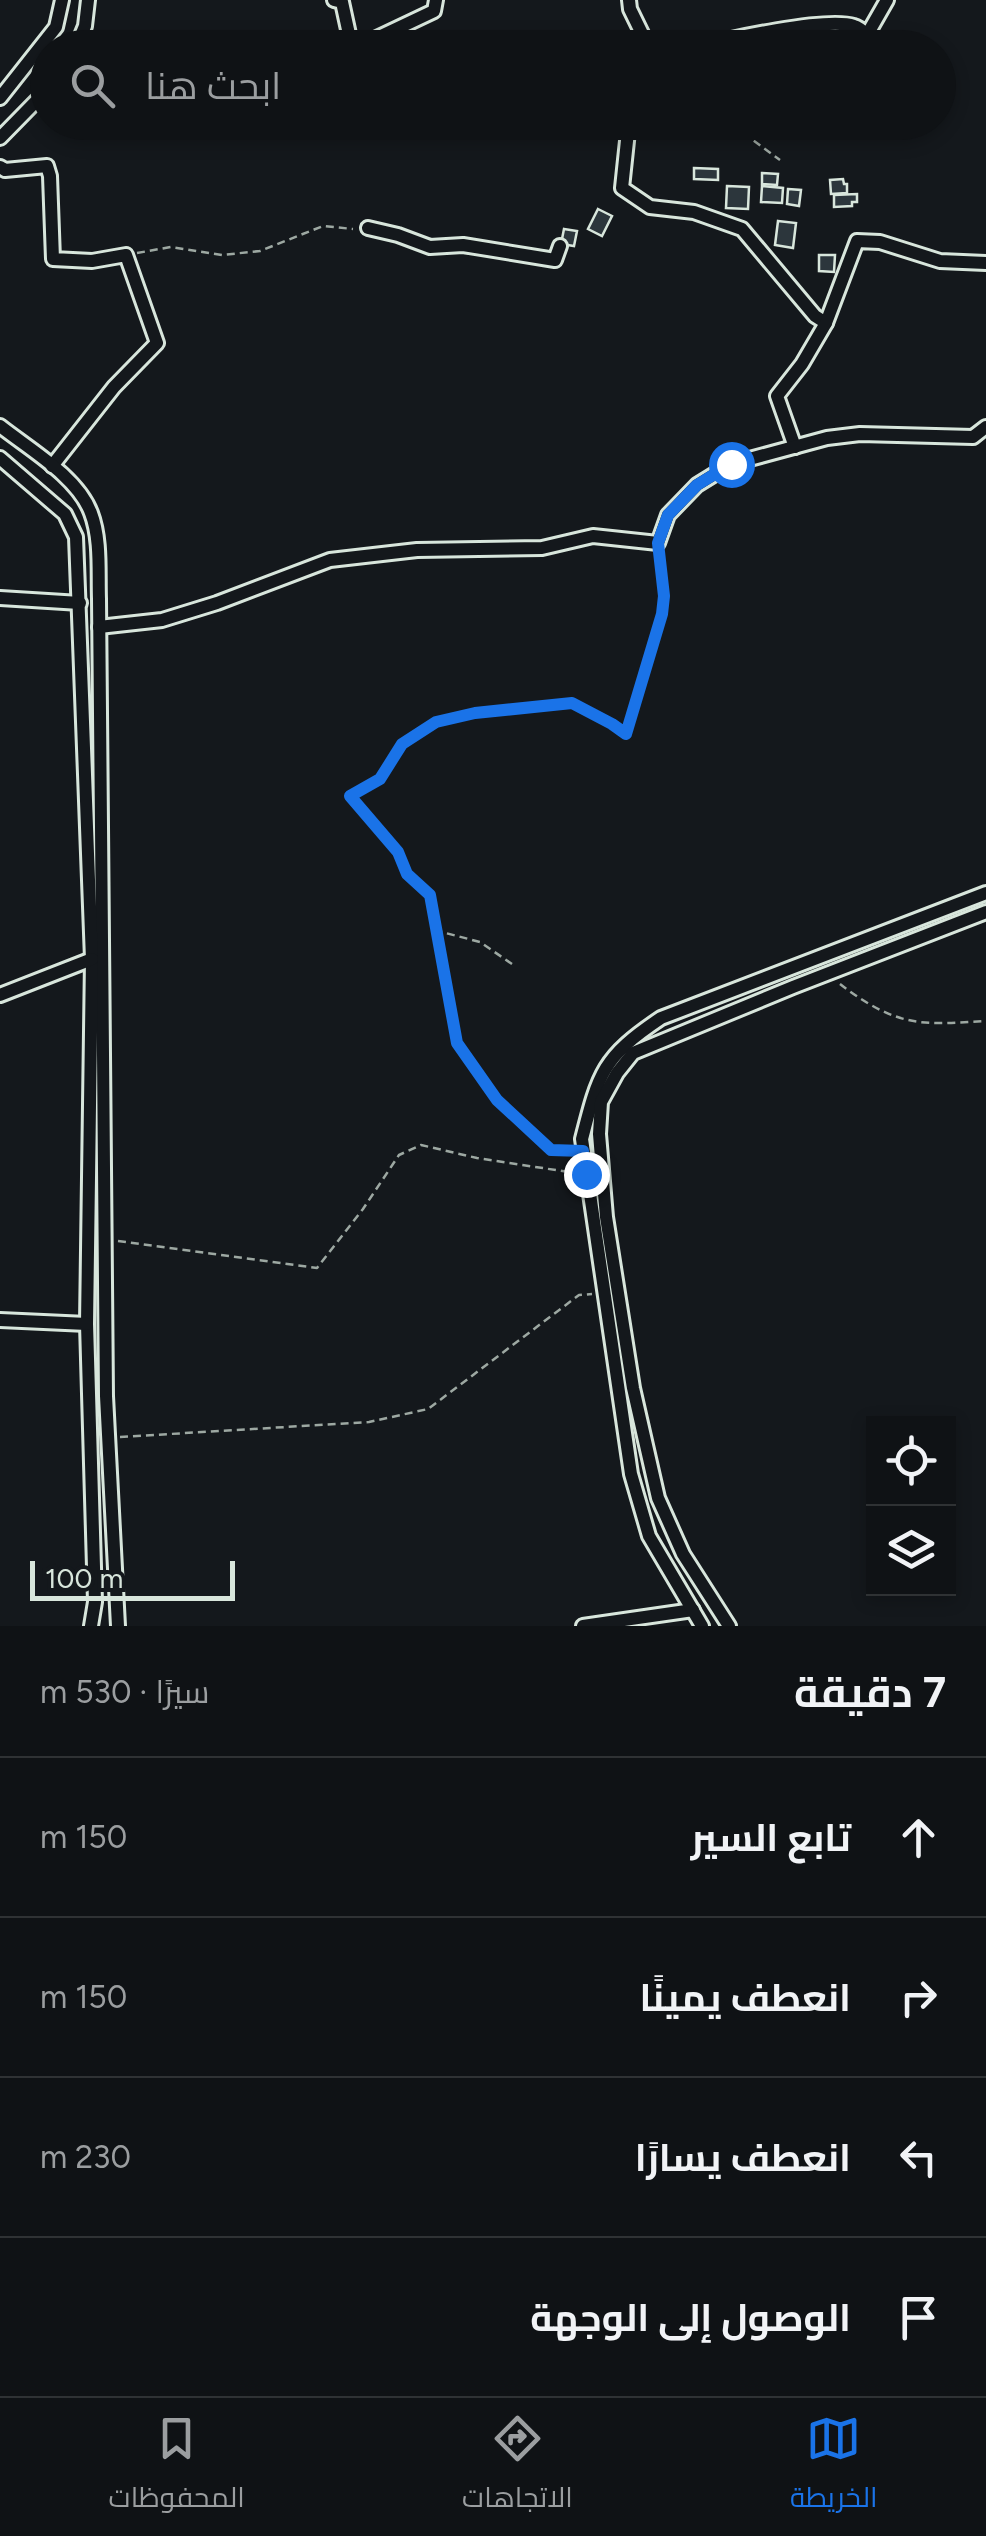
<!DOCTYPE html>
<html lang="ar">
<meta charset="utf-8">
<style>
body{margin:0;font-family:Figtree,Cairo,sans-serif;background:#1d2022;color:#f1f3f6;direction:rtl}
.controls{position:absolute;right:30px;bottom:30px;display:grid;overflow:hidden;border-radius:0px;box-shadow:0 5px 15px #0003}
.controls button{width:90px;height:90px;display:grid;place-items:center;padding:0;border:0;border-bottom:2px solid #2f3234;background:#0f1215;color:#f1f3f6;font:50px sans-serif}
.scale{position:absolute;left:30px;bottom:25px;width:205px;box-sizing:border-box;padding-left:10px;border:5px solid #d8e6dc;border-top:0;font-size:28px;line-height:35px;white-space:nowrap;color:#d8e6dc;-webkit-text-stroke:8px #14181c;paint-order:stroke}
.stop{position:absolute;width:30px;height:30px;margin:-22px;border:8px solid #1a73e8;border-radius:50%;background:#fff}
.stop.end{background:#1a73e8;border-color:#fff;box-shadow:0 2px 10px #0008}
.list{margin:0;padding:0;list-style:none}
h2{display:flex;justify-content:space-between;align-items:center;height:130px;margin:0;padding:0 40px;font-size:42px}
h2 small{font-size:32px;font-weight:400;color:#9b9ea0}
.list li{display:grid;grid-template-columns:65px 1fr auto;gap:30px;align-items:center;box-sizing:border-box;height:160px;padding:0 40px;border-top:2px solid #2f3234}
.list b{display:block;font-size:38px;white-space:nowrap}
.list em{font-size:32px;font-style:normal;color:#9b9ea0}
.icon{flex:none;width:55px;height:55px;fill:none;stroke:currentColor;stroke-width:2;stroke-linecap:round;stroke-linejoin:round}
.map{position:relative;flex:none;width:986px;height:1626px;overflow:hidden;direction:ltr}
.search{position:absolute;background:#0f1215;box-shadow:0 5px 15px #0003;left:30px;right:30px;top:30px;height:110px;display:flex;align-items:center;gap:25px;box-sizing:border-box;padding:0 35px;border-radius:55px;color:#9b9ea0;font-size:38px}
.sheet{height:770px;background:#0f1215}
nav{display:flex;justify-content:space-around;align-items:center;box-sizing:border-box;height:140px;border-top:2px solid #2f3234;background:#0f1215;font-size:28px;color:#9b9ea0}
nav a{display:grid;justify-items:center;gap:5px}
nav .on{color:#1a73e8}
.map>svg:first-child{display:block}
</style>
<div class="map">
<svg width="986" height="1626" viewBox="0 0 986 1626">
<rect width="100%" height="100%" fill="#14181c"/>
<g fill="#2c363c" stroke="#d8e6dc" stroke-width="2.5">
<polygon points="694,168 718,169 718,180 694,179"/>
<polygon points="762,173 778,174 777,185 762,184"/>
<polygon points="843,179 844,184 847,184 847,193 831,194 830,180"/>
<polygon points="727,186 749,187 748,209 726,208"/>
<polygon points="762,186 783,188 782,203 761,202"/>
<polygon points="788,189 801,190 799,206 787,204"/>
<polygon points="857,194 857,202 852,202 852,206 834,207 834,195"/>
<polygon points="598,209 612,216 602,236 588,229"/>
<polygon points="778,221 796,223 793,248 775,245"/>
<polygon points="564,229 577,231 574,246 561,244"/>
<polygon points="819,255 835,255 834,272 819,271"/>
</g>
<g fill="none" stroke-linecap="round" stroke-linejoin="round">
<defs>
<g id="minor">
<polyline points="334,0 342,2 352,48"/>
<polyline points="629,0 630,9 649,48"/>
<polyline points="76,48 85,26 88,0"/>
<polyline points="356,48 434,11 436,0"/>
<path d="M696 48C727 39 827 17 854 26 858 27 864 32 867 35L887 0"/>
<polyline points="0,98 56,27 62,0"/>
<polyline points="629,122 622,188 650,207 694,212 742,229 815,316 826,323"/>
<polyline points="279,129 280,122"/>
<polyline points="0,138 48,89"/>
<polyline points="0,167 5,170 47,166 50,176 53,259 92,261 126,255 157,343 114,387 52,466"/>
<polyline points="368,228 398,235 430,247 463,245 555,260 560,246"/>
<path d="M0 426C29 449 78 477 91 513 101 539 98 572 99 599L106 1396 118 1626"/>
<polyline points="795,447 777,396 802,364 826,323 857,241 880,242 940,261 986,263"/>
<polyline points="0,458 65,514 76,537 92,959 87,1324 95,1602 91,1626"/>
<polyline points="0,598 80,603"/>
<polyline points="99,627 162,620 217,603 330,560 417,550 542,548 593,536 658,543 668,515 697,485 731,464 827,438 860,434 973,437 986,427"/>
<polyline points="0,995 92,959"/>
<polyline points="0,1320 87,1324"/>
<polyline points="583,1626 693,1610"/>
<path d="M702 1626 649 1536 631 1474 582 1139C599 1072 603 1057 661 1018L986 893"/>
<polyline points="729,1626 683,1554 658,1498 633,1388 606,1217 599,1134 601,1102 617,1073 633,1053 793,987 986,912"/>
</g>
</defs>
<use href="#minor" stroke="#d8e6dc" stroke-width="18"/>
<g stroke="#9da8a2" stroke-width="2.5" stroke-dasharray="8 5" stroke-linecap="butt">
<polyline points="706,122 724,132 750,138 780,160"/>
<polyline points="137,253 171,247 222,255 260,251 323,226 353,229"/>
<polyline points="659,554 664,596"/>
<polyline points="438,931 430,895 407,875 398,852 349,795 380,779 402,744 436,722 475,713 572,703 612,724 626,734 662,614 666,579 660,555"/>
<polyline points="512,964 480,942 438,931 457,1043 497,1100 551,1150 572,1150"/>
<path d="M840 984C858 998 881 1013 904 1019 930 1026 960 1022 986 1021"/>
<polyline points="118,1241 317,1268 363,1209 399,1155 421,1145 477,1158 575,1173"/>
<polyline points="120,1437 369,1422 428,1409 579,1295 592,1294"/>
</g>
<use href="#minor" stroke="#14181c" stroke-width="12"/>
</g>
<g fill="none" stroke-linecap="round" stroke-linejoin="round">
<polyline stroke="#1a73e8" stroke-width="12" points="586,1174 583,1151 551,1150 497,1100 457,1043 430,895 407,874 398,852 350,796 380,779 402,744 436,722 475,713 572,703 612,724 626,734 662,614 664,596 658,543 668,515 697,485 731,464"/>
</g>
</svg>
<div class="controls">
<button><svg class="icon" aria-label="locate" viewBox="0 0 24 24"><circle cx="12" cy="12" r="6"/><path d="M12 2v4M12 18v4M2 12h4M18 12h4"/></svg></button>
<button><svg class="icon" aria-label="layers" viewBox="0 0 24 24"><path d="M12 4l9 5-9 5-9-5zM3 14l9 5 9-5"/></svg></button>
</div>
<div class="scale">100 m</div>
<div class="stop" style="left:731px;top:464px"></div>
<div class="stop end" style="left:586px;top:1174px"></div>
<div class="search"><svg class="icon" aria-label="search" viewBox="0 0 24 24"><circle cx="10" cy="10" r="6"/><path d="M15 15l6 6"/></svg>ابحث هنا</div>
</div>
<section class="sheet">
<h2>7 دقيقة<small>سيرًا · 530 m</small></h2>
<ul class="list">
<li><svg class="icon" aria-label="ahead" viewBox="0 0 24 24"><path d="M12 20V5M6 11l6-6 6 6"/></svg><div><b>تابع السير</b></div><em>150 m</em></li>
<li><svg class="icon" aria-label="right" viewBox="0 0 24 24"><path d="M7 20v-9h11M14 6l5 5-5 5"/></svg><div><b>انعطف يمينًا</b></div><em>150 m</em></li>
<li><svg class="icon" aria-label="left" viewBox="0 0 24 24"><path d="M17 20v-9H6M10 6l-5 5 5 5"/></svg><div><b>انعطف يسارًا</b></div><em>230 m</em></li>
<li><svg class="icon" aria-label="arrive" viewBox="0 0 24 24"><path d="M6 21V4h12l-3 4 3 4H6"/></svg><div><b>الوصول إلى الوجهة</b></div></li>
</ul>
</section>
<nav>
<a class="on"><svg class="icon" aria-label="map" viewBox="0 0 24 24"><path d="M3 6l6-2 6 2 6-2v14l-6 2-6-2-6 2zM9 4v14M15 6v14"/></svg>الخريطة</a>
<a><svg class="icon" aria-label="directions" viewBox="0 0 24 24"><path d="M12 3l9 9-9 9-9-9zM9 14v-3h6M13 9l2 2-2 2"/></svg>الاتجاهات</a>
<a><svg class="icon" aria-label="saved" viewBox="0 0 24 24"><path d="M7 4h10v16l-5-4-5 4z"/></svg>المحفوظات</a>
</nav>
